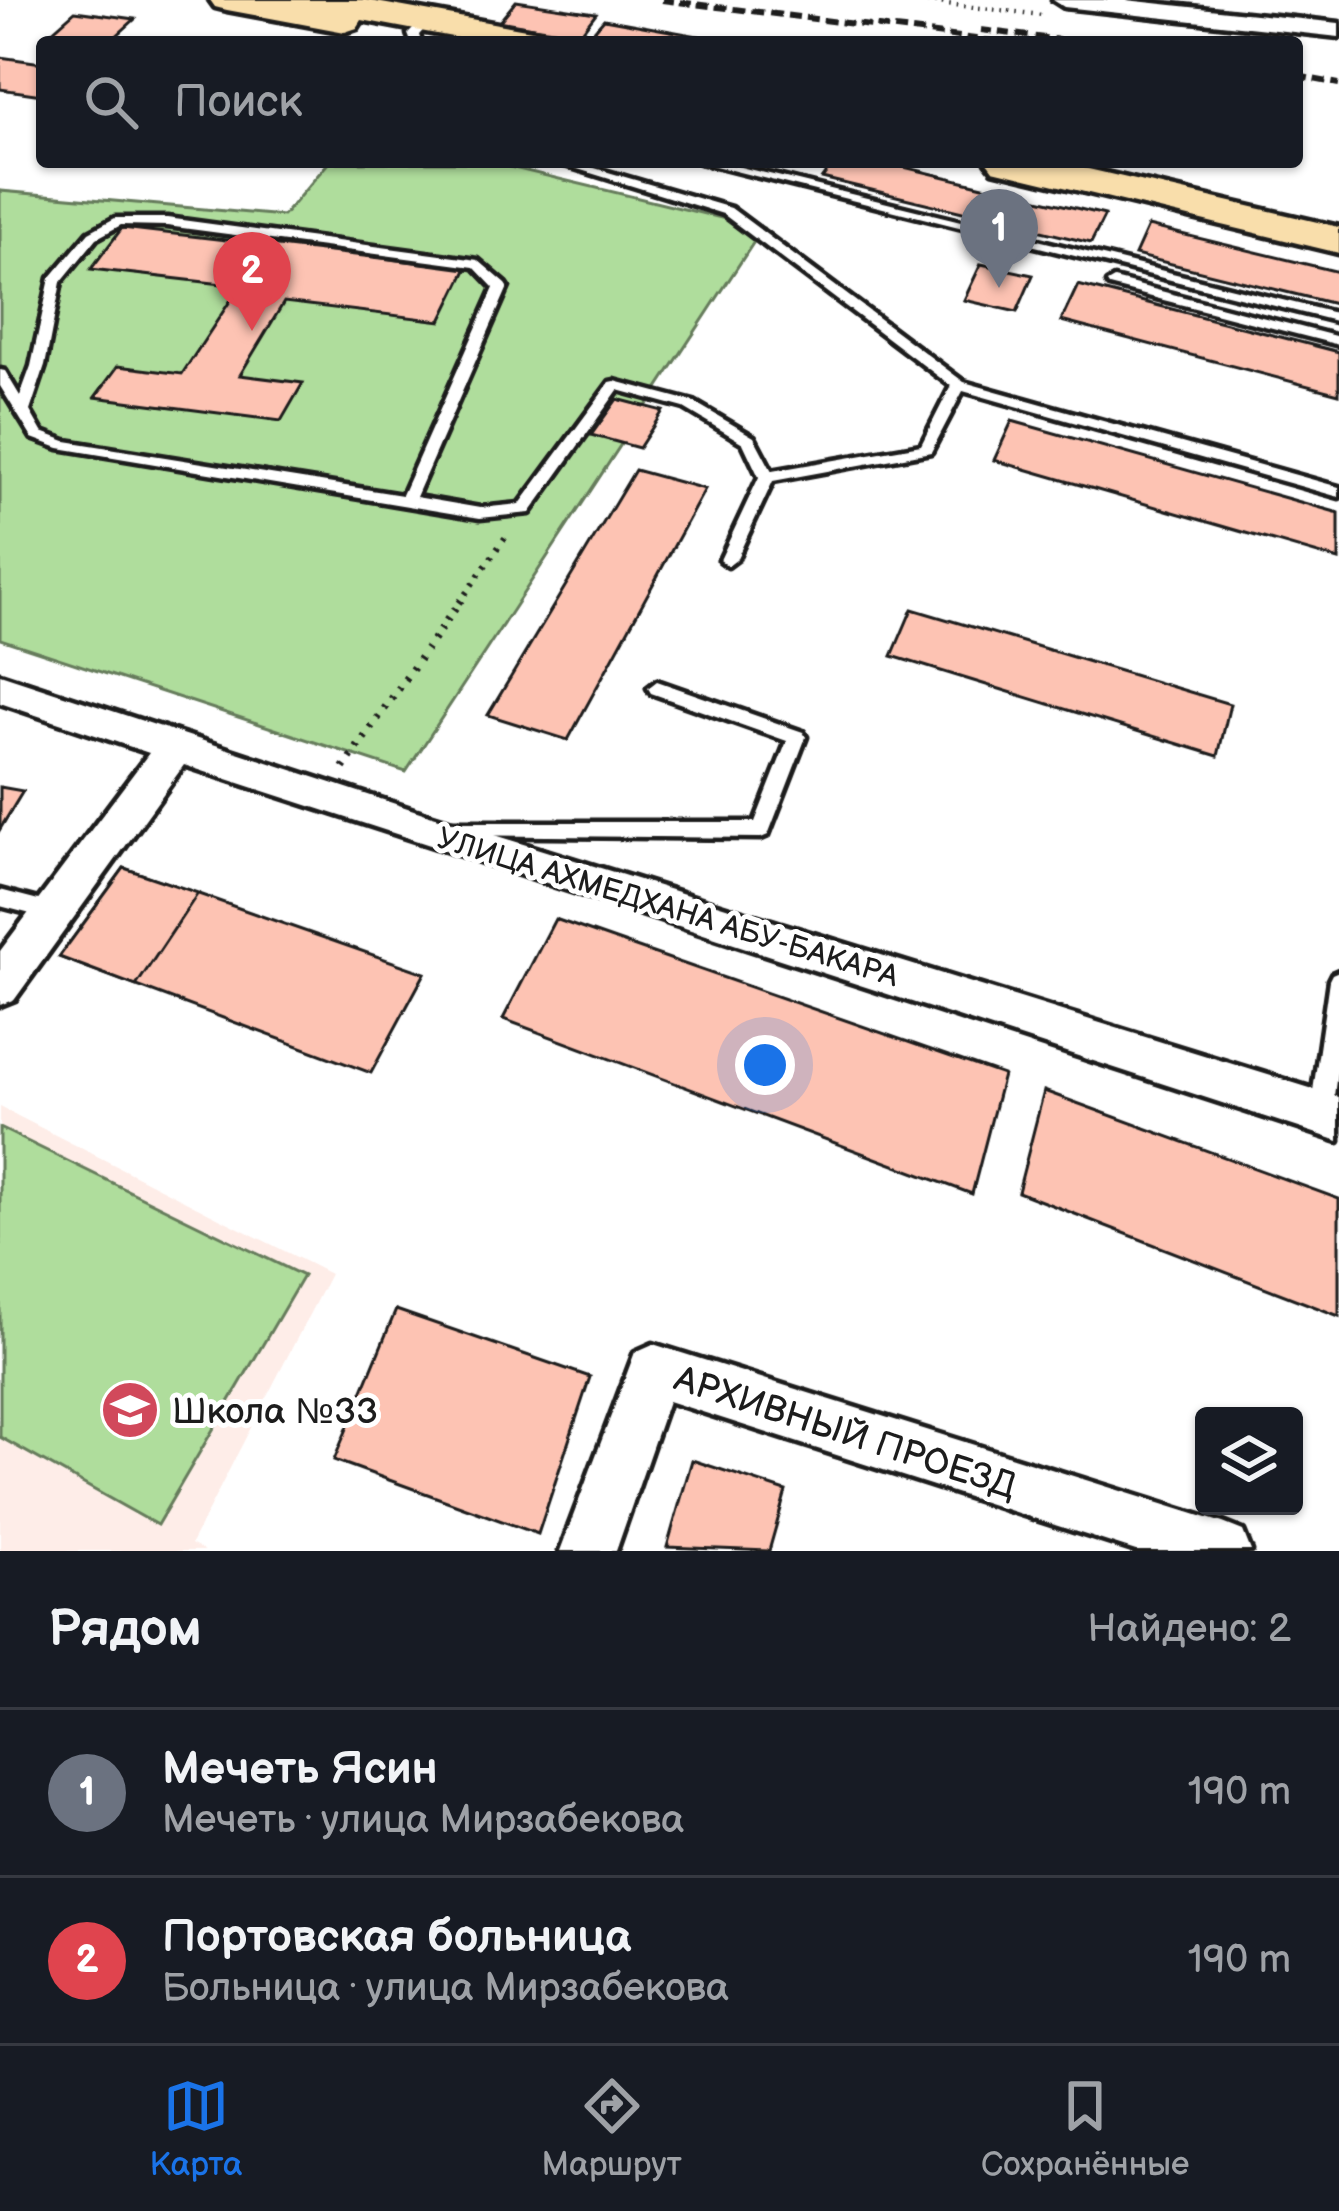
<!DOCTYPE html>
<html lang="ru">
<meta charset="utf-8">
<style>
body{margin:0;font-family:"Balsamiq Sans",sans-serif;background:#242831;color:#f1f3f6}
.controls{position:absolute;right:36px;bottom:36px;display:grid;overflow:hidden;border-radius:12px;box-shadow:0 3px 9px #0004}
.controls button{width:108px;height:108px;display:grid;place-items:center;padding:0;border:0;border-bottom:3px solid #363941;background:#171b24;color:#f1f3f6;font:60px sans-serif}
.you{position:absolute;left:765px;top:1065px;width:42px;height:42px;margin:-30px;border:9px solid #fff;border-radius:50%;background:#1a73e8;box-shadow:0 0 0 18px #1a73e833}
.badge{display:grid;place-items:center;width:78px;height:78px;border-radius:50%;background:#1a73e8;color:#fff;font-size:39px;font-weight:700}
.pin{position:absolute;translate:-50% -99px;filter:drop-shadow(0 3px 6px #0008)}
.pin::after{content:'';position:absolute;top:63px;width:42px;height:36px;background:inherit;clip-path:polygon(0 0,100% 0,50% 100%)}
.list{margin:0;padding:0;list-style:none}
h2{display:flex;justify-content:space-between;align-items:center;height:156px;margin:0;padding:0 48px;font-size:51px}
h2 small{font-size:39px;font-weight:400;color:#9ea1a6}
.list li{display:grid;grid-template-columns:78px 1fr auto;gap:36px;align-items:center;box-sizing:border-box;height:168px;padding:0 48px;border-top:3px solid #363941}
.list b{display:block;font-size:45px;white-space:nowrap}
.list p{margin:0;font-size:39px;white-space:nowrap;color:#9ea1a6}
.list em{font-size:39px;font-style:normal;color:#9ea1a6}
.icon{flex:none;width:66px;height:66px;fill:none;stroke:currentColor;stroke-width:2;stroke-linecap:round;stroke-linejoin:round}
.map{position:relative;flex:none;width:1339px;height:1551px;overflow:hidden}
.search{position:absolute;background:#171b24;box-shadow:0 3px 9px #0004;left:36px;right:36px;top:36px;height:132px;display:flex;align-items:center;gap:30px;box-sizing:border-box;padding:0 42px;border-radius:12px;color:#9ea1a6;font-size:45px}
.sheet{height:492px;background:#171b24}
nav{display:flex;justify-content:space-around;align-items:center;box-sizing:border-box;height:168px;border-top:3px solid #363941;background:#171b24;font-size:33px;color:#9ea1a6}
nav a{display:grid;justify-items:center;gap:6px}
nav .on{color:#1a73e8}
.map>svg:first-child{display:block}
</style>
<div class="map">
<svg width="1339" height="1551" viewBox="0 0 1339 1551">
<rect width="100%" height="100%" fill="#fff"/>
<filter id="ink" filterUnits="userSpaceOnUse"><feTurbulence type="fractalNoise" baseFrequency=".00833" numOctaves="2"/><feDisplacementMap in="SourceGraphic" scale="24" xChannelSelector="R" yChannelSelector="G"/><feConvolveMatrix kernelMatrix="1 2 1 2 8 2 1 2 1" color-interpolation-filters="sRGB"/></filter>
<g filter="url(#ink)">
<polygon fill="#feede8" points="0,1107 330,1274 191,1544 204,1551 0,1551"/>
<g fill="#afdd9c" stroke="#667c5c" stroke-width="3">
<polygon points="329,162 489,162 763,228 406,772 0,639 0,191 283,216"/>
<polygon points="0,1128 303,1276 157,1525 0,1437"/>
</g>
<g fill="#fdc3b3" stroke="#1c1c1c" stroke-width="3">
<polygon points="516,1 596,13 580,34 499,22"/>
<polygon points="75,11 135,19 112,40 125,42 85,42 89,39 49,34"/>
<polygon points="604,19 709,38 626,42 590,35"/>
<polygon points="0,57 42,63 42,95 0,89"/>
<polygon points="834,162 883,162 1105,215 1091,243 822,178"/>
<polygon points="1148,226 1339,272 1339,305 1135,255"/>
<polygon points="122,228 467,268 441,321 284,302 240,375 303,383 281,421 95,397 118,366 182,374 240,286 91,269"/>
<polygon points="981,264 1033,275 1017,312 964,300"/>
<polygon points="1078,285 1339,352 1339,394 1061,321"/>
<polygon points="617,399 663,411 639,448 591,435"/>
<polygon points="1012,421 1339,513 1339,560 994,460"/>
<polygon points="635,470 705,489 568,740 488,715"/>
<polygon points="912,609 1230,704 1218,756 892,656"/>
<polygon points="0,787 23,791 0,829"/>
<polygon points="124,868 425,973 371,1073 59,957"/>
<polygon points="124,868 198,893 136,986 59,957"/>
<polygon points="555,919 1003,1075 972,1194 503,1019"/>
<polygon points="1044,1091 1339,1199 1339,1316 1018,1192"/>
<polygon points="396,1310 590,1377 538,1534 334,1460"/>
<polygon points="692,1460 786,1491 769,1551 667,1547"/>
</g>
<g fill="none" stroke-linecap="round" stroke-linejoin="round">
<defs>
<g id="lane">
<polygon points="423,19 432,21 419,35 421,42 411,42 408,34"/>
<path d="M555 162H574L731 208 964 382 1339 487V497L963 391 931 452 773 481 736 560 728 566 720 560 759 477 743 443 684 408 618 390 530 513 480 518 59 448 32 438 0 386V370L5 371 20 396 31 366 50 278 89 232 115 218H167L478 260 506 284 508 287 416 497 480 508 520 504 610 382 615 381 694 402 754 437 772 471 921 445 951 386 723 214ZM121 225 167 226 474 267 494 288 402 495 66 441 42 432 30 411 45 366 61 282 97 238Z"/>
<polygon points="699,162 720,162 1339,314 1339,322"/>
<polygon points="1114,279 1339,337 1339,345 1109,286 1107,283"/>
<polygon points="657,681 803,732 806,737 768,835 761,838 445,835 443,830 445,825 452,822 755,822 787,741 651,693 648,688"/>
<polygon points="0,890 54,904 61,906 64,912 61,918 54,920 0,906"/>
<polygon points="1339,971 1339,1056 1332,1112 1329,1119 1321,1122 1313,1119 1310,1112 1329,980 1332,974"/>
</g>
<g id="street">
<polygon points="1053,0 1126,0 1339,23 1339,37 1064,7"/>
<polygon points="0,674 423,813 1339,1097 1339,1141 184,765 15,999 0,1005 0,951 149,753 0,703"/>
<polygon points="653,1344 1223,1523 1243,1531 1251,1551 1136,1551 668,1401 616,1551 560,1551 635,1352"/>
</g>
<g id="primary">
<polygon points="210,0 365,0 537,31 550,34 555,42 479,42 362,20 357,28 345,32 227,10 215,7"/>
<polygon points="987,162 1058,162 1339,227 1339,253 993,170"/>
</g>
</defs>
<use href="#lane" stroke="#1c1c1c" stroke-width="9"/>
<use href="#street" stroke="#1c1c1c" stroke-width="9"/>
<use href="#primary" stroke="#1c1c1c" stroke-width="9"/>
<polyline stroke="#1c1c1c" stroke-width="4.5" stroke-dasharray="1.5 6" stroke-linecap="butt" points="912,0 1042,15"/>
<polyline stroke="#1c1c1c" stroke-width="6" stroke-dasharray="3 8" stroke-linecap="butt" points="459,603 507,535"/>
<polyline stroke="#1c1c1c" stroke-width="8" stroke-dasharray="3 9" stroke-linecap="butt" points="343,768 461,600"/>
<use href="#lane" fill="#fff" fill-rule="evenodd"/>
<use href="#street" fill="#fff" fill-rule="evenodd"/>
<use href="#primary" fill="#f9deab" fill-rule="evenodd"/>
<g stroke="#1c1c1c" stroke-width="6" stroke-dasharray="12 6" stroke-linecap="butt">
<polyline points="662,0 1000,42"/>
<polyline points="981,30 1076,42"/>
<polyline points="1297,76 1339,84"/>
</g>
</g>
</g>
<defs>
<symbol id="school-disc" viewBox="-11 -11 22 22"><circle r="9.5" fill="#d1495b" stroke="#fff"/><path d="M0-5L7-2L0 1L-7-2ZM-4 1L0 2.5L4 1V4Q0 6-4 4Z" fill="#fff"/></symbol>
</defs>
<g fill-rule="evenodd">
<use href="#school-disc" x="97" y="1377" width="66" height="66"/>
</g>
<g text-anchor="middle" stroke-width="10" stroke-linejoin="round" paint-order="stroke">
<g font-size="30" fill="#1c1c1c" stroke="#fff">
<text transform="translate(668 907) rotate(17)" y="10">УЛИЦА АХМЕДХАНА АБУ-БАКАРА</text>
</g>
<g font-size="36" fill="#1c1c1c" stroke="#fff" text-anchor="start">
<text x="172" y="1423">Школа №33</text>
</g>
<g font-size="36" fill="#1c1c1c" stroke="#fff">
<text transform="translate(846 1431) rotate(18)" y="13">АРХИВНЫЙ ПРОЕЗД</text>
</g>
</g>
</svg>
<div class="controls">
<button><svg class="icon" aria-label="layers" viewBox="0 0 24 24"><path d="M12 4l9 5-9 5-9-5zM3 14l9 5 9-5"/></svg></button>
</div>
<div class="you"></div>
<div class="pin badge" style="left:999px;top:288px;background:#6b7280">1</div>
<div class="pin badge" style="left:252px;top:331px;background:#e0444e">2</div>
<div class="search"><svg class="icon" aria-label="search" viewBox="0 0 24 24"><circle cx="10" cy="10" r="6"/><path d="M15 15l6 6"/></svg>Поиск</div>
</div>
<section class="sheet">
<h2>Рядом<small>Найдено: 2</small></h2>
<ul class="list">
<li><span class="badge" style="background:#6b7280">1</span><div><b>Мечеть Ясин</b><p>Мечеть · улица Мирзабекова</p></div><em>190 m</em></li>
<li><span class="badge" style="background:#e0444e">2</span><div><b>Портовская больница</b><p>Больница · улица Мирзабекова</p></div><em>190 m</em></li>
</ul>
</section>
<nav>
<a class="on"><svg class="icon" aria-label="map" viewBox="0 0 24 24"><path d="M3 6l6-2 6 2 6-2v14l-6 2-6-2-6 2zM9 4v14M15 6v14"/></svg>Карта</a>
<a><svg class="icon" aria-label="directions" viewBox="0 0 24 24"><path d="M12 3l9 9-9 9-9-9zM9 14v-3h6M13 9l2 2-2 2"/></svg>Маршрут</a>
<a><svg class="icon" aria-label="saved" viewBox="0 0 24 24"><path d="M7 4h10v16l-5-4-5 4z"/></svg>Сохранённые</a>
</nav>
